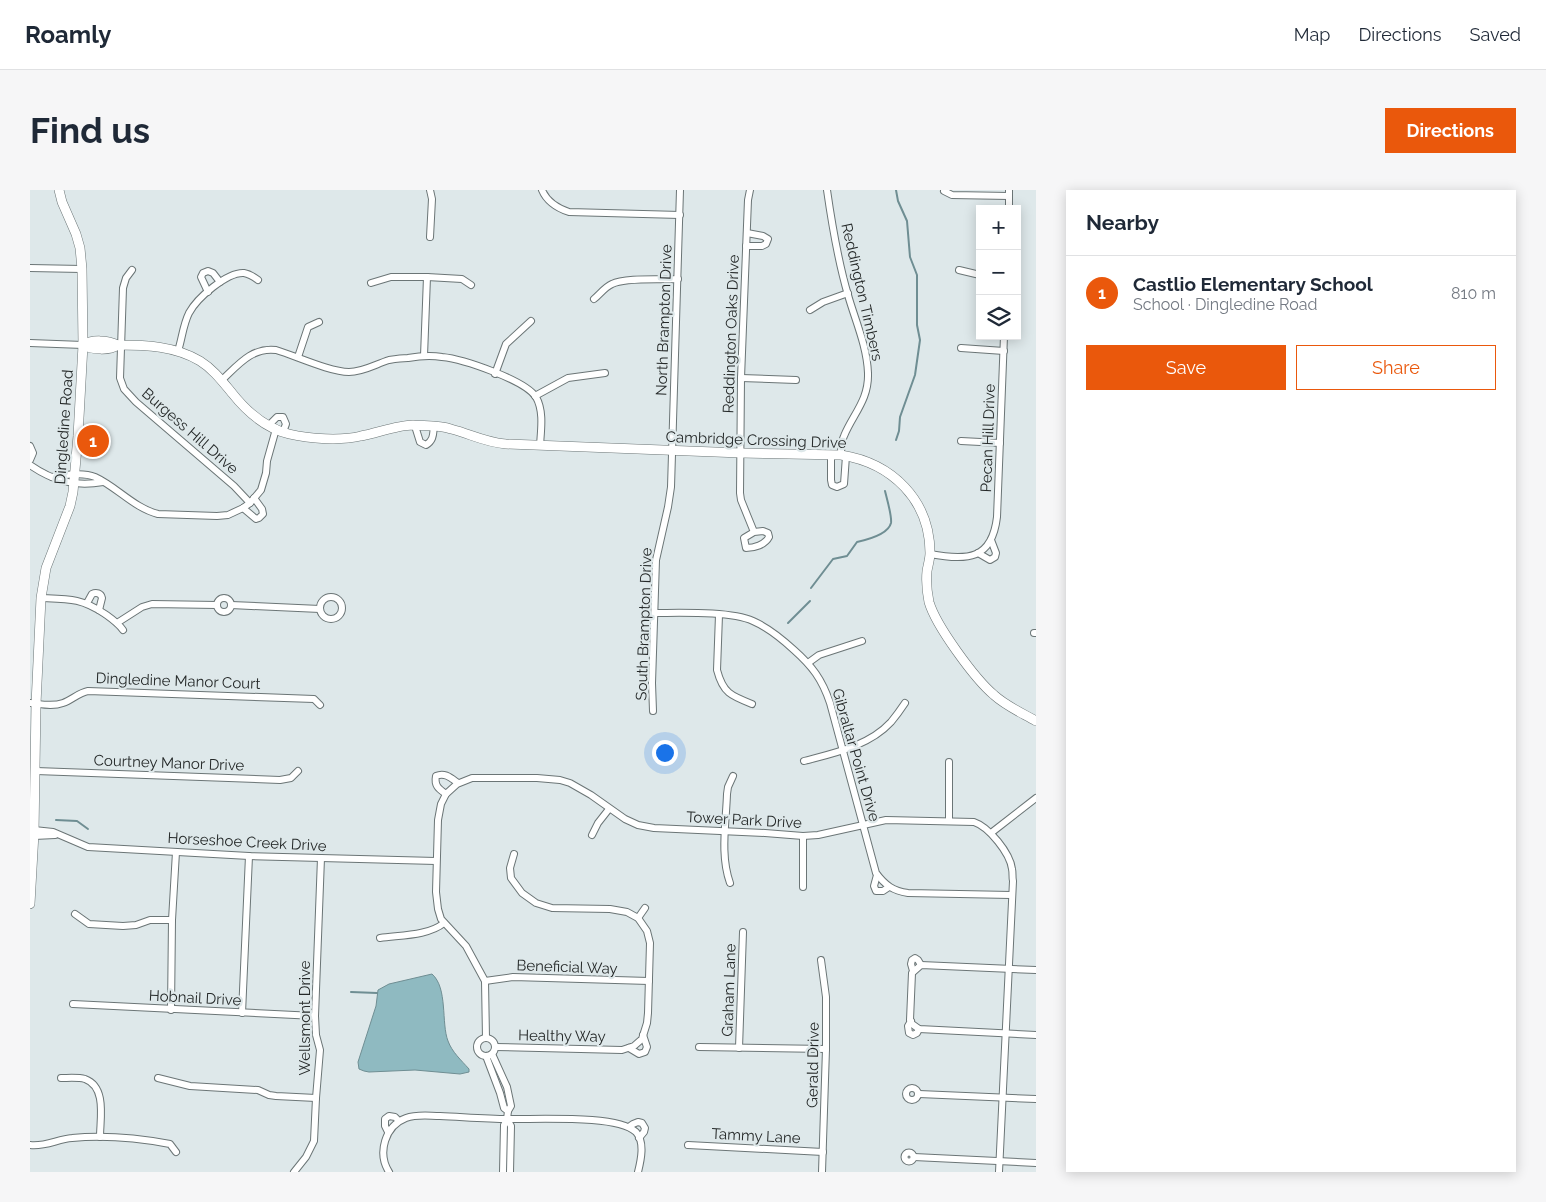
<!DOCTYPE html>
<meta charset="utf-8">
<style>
body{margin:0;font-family:Raleway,sans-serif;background:#f6f6f7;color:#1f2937}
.controls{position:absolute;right:15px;top:15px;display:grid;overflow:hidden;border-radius:0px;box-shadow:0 2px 12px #0003}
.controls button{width:45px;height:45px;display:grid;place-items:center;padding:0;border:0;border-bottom:1px solid #e0e1e3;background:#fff;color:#1f2937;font:25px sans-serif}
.you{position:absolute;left:634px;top:562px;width:18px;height:18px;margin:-12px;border:4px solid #fff;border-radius:50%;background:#1a73e8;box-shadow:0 0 0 8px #1a73e833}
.badge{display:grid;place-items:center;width:32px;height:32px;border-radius:50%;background:#ea580c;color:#fff;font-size:16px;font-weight:700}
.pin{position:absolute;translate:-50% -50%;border:2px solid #fff;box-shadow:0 1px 5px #0006}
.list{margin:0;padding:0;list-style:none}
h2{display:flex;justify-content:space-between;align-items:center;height:65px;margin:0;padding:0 20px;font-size:21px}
h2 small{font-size:16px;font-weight:400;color:#747a83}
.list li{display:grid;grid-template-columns:32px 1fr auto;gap:15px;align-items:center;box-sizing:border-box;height:75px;padding:0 20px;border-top:1px solid #e0e1e3}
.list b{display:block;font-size:19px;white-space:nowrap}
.list p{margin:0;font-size:16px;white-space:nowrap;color:#747a83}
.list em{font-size:16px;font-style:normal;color:#747a83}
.actions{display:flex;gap:10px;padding:15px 20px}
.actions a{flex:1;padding:11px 0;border:1px solid #ea580c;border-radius:0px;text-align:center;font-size:18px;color:#ea580c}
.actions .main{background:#ea580c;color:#fff}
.icon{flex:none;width:28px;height:28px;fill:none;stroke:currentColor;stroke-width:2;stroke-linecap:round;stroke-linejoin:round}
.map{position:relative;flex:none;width:1006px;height:982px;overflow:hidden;border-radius:0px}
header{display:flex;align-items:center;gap:30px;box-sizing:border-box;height:70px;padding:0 25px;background:#fff;border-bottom:1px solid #e0e1e3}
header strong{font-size:24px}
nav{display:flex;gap:28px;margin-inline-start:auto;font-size:18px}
.intro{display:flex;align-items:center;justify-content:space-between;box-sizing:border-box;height:120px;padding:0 30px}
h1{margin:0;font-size:35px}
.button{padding:12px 22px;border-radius:0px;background:#ea580c;color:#fff;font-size:18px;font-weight:700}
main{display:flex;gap:30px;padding:0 30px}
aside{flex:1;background:#fff;border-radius:0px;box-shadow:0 2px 12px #0003}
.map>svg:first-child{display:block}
</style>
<header>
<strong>Roamly</strong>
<nav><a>Map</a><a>Directions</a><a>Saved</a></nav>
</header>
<div class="intro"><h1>Find us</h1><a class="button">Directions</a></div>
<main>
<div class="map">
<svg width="1006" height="982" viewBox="0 0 1006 982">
<rect width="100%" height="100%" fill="#dee8ea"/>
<path fill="#8fbac1" stroke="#6f8e93" d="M402 784C418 798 411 833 418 851 422 862 431 870 439 879V882L430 884 385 880 339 882 334 881 329 879 328 872 346 816 348 800 359 794Z"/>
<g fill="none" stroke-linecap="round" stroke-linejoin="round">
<g stroke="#6f8e93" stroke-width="2">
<polyline points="866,0 868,11 877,31 880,67 887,85 887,135 890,150 885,185 870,227 869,241 866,250"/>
<path d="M781 398 803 369 817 366 827 352C836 350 858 345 861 333 862 326 857 309 855 301"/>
<polyline points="758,433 780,411"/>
<polyline points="26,630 47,631 58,639"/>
<polyline points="321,802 347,803"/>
</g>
<defs>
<g id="street">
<polyline points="400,0 402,9 400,47"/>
<path d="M512 0C517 12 527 18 539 22L650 25"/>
<path d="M720 0 718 10 711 188 710 303 711 310 724 342 733 341 738 343 739 347C735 355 724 358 716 358L714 348 724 342"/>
<path d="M797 0C802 35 808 71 818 105 825 130 837 156 838 183 839 210 823 224 814 246 811 252 811 259 811 265"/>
<polyline points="914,1 922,5 979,6"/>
<polyline points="979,19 979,0"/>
<polyline points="716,56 732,56 736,54 738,49 733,46 717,43"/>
<polyline points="0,78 52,79"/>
<polyline points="102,80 96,88 93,98 90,188 94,199 106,212 204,296 220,313"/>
<polyline points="929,80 950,85"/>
<polyline points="341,93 361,87 397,87 432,89 441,95"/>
<polyline points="178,102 171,87 173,83 178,81 183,83 190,92"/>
<path d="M564 109C570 104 575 97 582 94 595 87 632 90 648 89"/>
<polyline points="780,120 793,112 818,103"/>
<polyline points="0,153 53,155"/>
<polyline points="931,158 974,161"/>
<path d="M148 161C152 149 153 135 159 123 167 108 197 82 214 83 220 84 224 87 228 90"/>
<polyline points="394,166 397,87"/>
<polyline points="268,167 278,137 289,132"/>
<polyline points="465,184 476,154 501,131"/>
<polyline points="711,188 766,190"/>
<path d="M192 190C208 175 222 157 246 160 266 166 300 182 319 182 333 182 346 174 359 170 365 169 372 168 378 168 389 166 401 165 412 167 433 169 495 190 506 207 514 221 511 240 510 255"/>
<polyline points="505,206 538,188 575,183"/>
<polyline points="238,236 247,227 253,227 256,234 253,242"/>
<path d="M385 236 390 252 396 255C404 250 403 244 404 236"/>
<polyline points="931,251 970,253"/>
<polyline points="0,256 3,263 0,270"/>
<polyline points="801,265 801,290 802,295 807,297 814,294 816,266"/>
<path d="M0 275C23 291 45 297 73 292"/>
<path d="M22 287C35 285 53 282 65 287 87 297 104 318 128 324L187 326 198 325 213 318 220 313 231 300 236 283 237 271 246 239"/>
<polyline points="213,318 226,329 229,328 233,324 232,319 224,308"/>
<polyline points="948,363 960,370 965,367 966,363 961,350"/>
<path d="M900 364C937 371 962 370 967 327L974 146"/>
<circle cx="301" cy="418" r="11"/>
<circle cx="194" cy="415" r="7"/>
<path d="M11 408C39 409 51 408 75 424 82 429 88 433 93 440"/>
<path d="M57 413 62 404C66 402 71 403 72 408L69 420"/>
<polyline points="201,415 290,419"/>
<path d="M625 423C651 423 700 421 723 431 739 438 751 448 764 460 782 476 792 489 800 513L846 683C855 695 863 701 878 703L981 705"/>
<path d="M689 425 687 480C693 503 701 506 722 514"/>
<polyline points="87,433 112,417 122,414 187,415"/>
<polyline points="1004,443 1006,443"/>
<polyline points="778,473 789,465 832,451"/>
<path d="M0 513C11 514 22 517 33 513 42 510 48 503 58 501L284 509 290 515"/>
<polyline points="623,521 622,493 626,370 638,317 641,297 650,0"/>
<path d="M774 571C804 563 839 556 861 532 866 526 871 519 875 513"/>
<polyline points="6,581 250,590 261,588 268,581"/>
<path d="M416 604C409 599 404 596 406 586 415 582 421 588 428 593"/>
<polyline points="919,630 919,572"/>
<polyline points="4,640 23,642 58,657 219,666 406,671"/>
<polyline points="961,643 1006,608"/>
<polyline points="562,645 568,633 579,619"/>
<polyline points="4,646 25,645"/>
<polyline points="847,685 844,696 846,701 853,701 859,697"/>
<path d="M700 693C690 665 696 634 697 604L698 597 703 586"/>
<polyline points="773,697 773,646"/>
<polyline points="45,724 59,734 93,736 106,735 120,730 142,730"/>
<polyline points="608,728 615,718"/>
<path d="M350 748C370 745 398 746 414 733"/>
<polyline points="791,770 796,807 796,859 792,982"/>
<polyline points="1006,780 891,775 882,783 880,830 882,834 889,839 1006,845"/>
<polyline points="883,781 881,774 882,770 885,768 888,770 891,775"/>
<polyline points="455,791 483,787 619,791"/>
<polyline points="43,814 285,826"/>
<polyline points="141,820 142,730 146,662"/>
<polyline points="212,823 219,666"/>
<polyline points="881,831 878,836 879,843 883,845 887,843 889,839"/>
<circle cx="456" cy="857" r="9"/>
<path d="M456 848 455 791 436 756 411 729 408 719 406 702 408 630 411 614 416 604 427 594 442 588H507L530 590 540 593 561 605 595 629 608 635 624 638 735 643 773 646 788 645 856 630 944 632C959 637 980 663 982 679 983 683 982 687 983 691L969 982"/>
<polyline points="465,857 592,860 604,856 612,849 617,833 618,823 620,753 617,741 608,728 597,722 580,719 522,718 506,713 492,703 481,688 480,678 484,664"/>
<polyline points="669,857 796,859"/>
<polyline points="599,858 609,864 615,862 617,857 613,845"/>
<polyline points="709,858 713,742"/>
<polyline points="462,864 477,897 481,916 478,921"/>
<polyline points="456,866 470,903 474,918 478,921 477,929 474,935 473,982"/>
<path d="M31 888C38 888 48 887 55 889 77 897 70 929 70 947"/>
<polyline points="128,888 160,896 228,900 239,905 246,906 286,908"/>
<circle cx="882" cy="904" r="6"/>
<polyline points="889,904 1006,909"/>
<polyline points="477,929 481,936 480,982"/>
<polyline points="599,937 603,934 608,932 612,933 615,938 614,942 609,948"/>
<polyline points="358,942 355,936 355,929 359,926 365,927 369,931"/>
<path d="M0 955C15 957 28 949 42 948 74 945 108 948 140 954L146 962"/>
<polyline points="658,955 793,962"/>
<circle cx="879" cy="967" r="4.5"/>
<polyline points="884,967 1006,973"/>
<polyline points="264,982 276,967 284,951 286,908 290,860 286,845 285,826 291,668"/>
<path d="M359 982C347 963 355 936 376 928 387 924 399 926 410 926 433 927 456 929 478 929 506 929 535 928 562 930 575 931 596 933 606 942 615 952 611 970 608 982"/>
</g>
<g id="secondary">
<path d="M53 155C62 149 78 150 88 155 116 155 145 156 170 171 183 179 192 191 202 203 217 222 235 238 259 244 280 249 311 251 331 246 347 243 368 235 383 235 395 236 409 235 421 239 441 244 454 252 476 254L711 263 811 265C862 273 900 310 900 363 900 369 898 375 897 381 896 391 897 402 899 412 906 436 945 489 964 505 976 516 992 523 1006 531"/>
<path d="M53 155C62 160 79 161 88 155"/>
<polyline points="0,714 4,643 6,514 11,408 16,378 40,316 43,302 48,246 53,155 52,79 50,58 46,44 32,12 29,0"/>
</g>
</defs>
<use href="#street" stroke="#6b7576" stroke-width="8"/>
<use href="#secondary" stroke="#6b7576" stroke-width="10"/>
<use href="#street" stroke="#fff" stroke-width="6"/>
<use href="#secondary" stroke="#fff" stroke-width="9"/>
</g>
<g text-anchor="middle" stroke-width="4.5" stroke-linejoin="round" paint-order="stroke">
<g font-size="15" fill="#252929" stroke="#dee8ea">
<text transform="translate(832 102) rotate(77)" y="5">Reddington Timbers</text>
<text transform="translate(634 130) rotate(-88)" y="5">North Brampton Drive</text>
<text transform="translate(701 144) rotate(-88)" y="5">Reddington Oaks Drive</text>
<text transform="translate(34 237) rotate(-86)" y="5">Dingledine Road</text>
<text transform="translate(160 241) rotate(41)" y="5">Burgess Hill Drive</text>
<text transform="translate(958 248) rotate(-88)" y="5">Pecan Hill Drive</text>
<text transform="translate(726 250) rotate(2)" y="5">Cambridge Crossing Drive</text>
<text transform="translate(614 434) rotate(-88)" y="5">South Brampton Drive</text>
<text transform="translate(148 491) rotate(2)" y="5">Dingledine Manor Court</text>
<text transform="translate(826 565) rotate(74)" y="5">Gibraltar Point Drive</text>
<text transform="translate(139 573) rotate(2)" y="5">Courtney Manor Drive</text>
<text transform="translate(714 630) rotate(3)" y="5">Tower Park Drive</text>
<text transform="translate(217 652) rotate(3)" y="5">Horseshoe Creek Drive</text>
<text transform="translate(537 777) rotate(2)" y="5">Beneficial Way</text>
<text transform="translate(699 800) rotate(-88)" y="5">Graham Lane</text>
<text transform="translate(165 808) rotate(3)" y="5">Hobnail Drive</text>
<text transform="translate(275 828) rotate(-90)" y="5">Wellsmont Drive</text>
<text transform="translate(532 846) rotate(1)" y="5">Healthy Way</text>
<text transform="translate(783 875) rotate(-89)" y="5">Gerald Drive</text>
<text transform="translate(726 946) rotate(3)" y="5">Tammy Lane</text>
</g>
</g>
</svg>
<div class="controls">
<button>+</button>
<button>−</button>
<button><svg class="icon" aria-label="layers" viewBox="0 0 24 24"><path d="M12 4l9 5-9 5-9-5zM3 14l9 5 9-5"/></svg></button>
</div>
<div class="you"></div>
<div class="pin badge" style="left:63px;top:251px">1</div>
</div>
<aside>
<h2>Nearby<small></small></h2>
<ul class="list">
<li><span class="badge">1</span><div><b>Castlio Elementary School</b><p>School · Dingledine Road</p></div><em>810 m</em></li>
</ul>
<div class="actions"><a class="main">Save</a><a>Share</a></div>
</aside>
</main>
